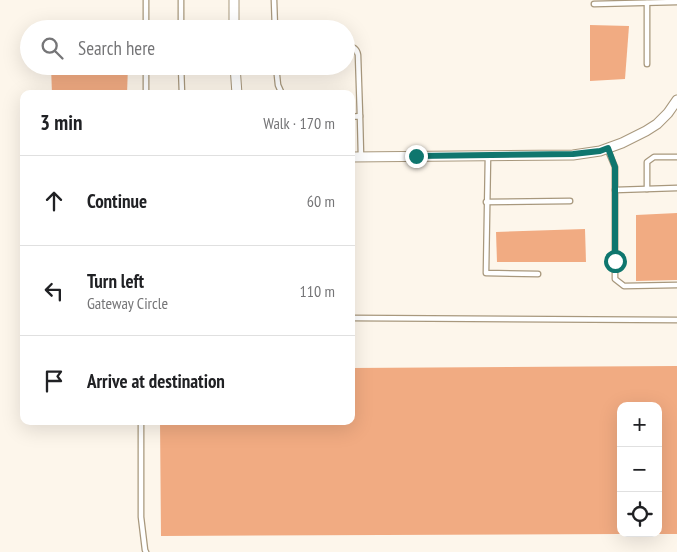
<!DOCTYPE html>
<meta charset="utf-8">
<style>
body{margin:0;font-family:"PT Sans Narrow",sans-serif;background:#f6f6f6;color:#202124}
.controls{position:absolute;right:15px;bottom:15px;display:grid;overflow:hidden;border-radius:10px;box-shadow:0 5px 20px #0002}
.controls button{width:45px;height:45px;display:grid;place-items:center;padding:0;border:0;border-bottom:1px solid #e0e0e0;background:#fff;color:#202124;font:25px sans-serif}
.stop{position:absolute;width:15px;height:15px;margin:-11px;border:4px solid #0f766e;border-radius:50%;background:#fff}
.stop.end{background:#0f766e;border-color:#fff;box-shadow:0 1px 5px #0008}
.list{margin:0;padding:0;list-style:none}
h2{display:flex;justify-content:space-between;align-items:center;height:65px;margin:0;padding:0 20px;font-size:21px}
h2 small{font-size:16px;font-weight:400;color:#757577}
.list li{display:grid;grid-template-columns:32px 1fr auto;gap:15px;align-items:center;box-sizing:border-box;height:90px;padding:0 20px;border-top:1px solid #e0e0e0}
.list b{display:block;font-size:19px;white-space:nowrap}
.list p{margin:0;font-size:16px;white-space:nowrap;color:#757577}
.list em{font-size:16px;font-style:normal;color:#757577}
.icon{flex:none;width:28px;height:28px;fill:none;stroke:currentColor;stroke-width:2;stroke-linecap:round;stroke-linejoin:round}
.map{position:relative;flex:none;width:677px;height:552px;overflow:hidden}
.search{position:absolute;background:#fff;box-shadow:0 5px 20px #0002;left:20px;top:20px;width:335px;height:55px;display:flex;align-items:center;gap:12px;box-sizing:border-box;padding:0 18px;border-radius:28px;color:#757577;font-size:19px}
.panel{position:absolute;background:#fff;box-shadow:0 5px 20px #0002;left:20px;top:90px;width:335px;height:335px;border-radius:10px}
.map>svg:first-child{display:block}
</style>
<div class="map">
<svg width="677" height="552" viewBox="0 0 677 552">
<rect width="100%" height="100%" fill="#fdf6eb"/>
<g fill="#f1ab82">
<polygon points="590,25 629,26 625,79 590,81"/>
<polygon points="51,66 128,66 127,94 52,94"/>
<polygon points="677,213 677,280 636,281 636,215"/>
<polygon points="585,229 586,262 497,262 496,232"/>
<polygon points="677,366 677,534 658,534 658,406 621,406 621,534 161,536 160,421 351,421 351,368"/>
</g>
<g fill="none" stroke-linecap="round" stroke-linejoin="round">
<defs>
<g id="service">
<polyline points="146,0 146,29"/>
<polyline points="181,0 181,29"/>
<polyline points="274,0 275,29"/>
<polyline points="594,4 677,2"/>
<path d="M346 46C353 46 357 49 358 55L360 116"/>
<polyline points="647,64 647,3"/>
<polyline points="181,66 182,94"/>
<polyline points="276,66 278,85 282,94"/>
<polyline points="146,94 146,66"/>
<polyline points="351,117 360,116 361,157"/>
<polyline points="607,148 615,167 615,279 624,286 677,285"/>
<polyline points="488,155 486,273 538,274"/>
<polyline points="647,189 647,162 654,157 677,157"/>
<polyline points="615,190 677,188"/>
<polyline points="486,202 570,201"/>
<polyline points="351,318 677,320"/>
<polyline points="141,421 141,517 145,550 146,552"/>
</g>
<g id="minor">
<polyline points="234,0 234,29"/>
<polyline points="235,66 237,94"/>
<polyline points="351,157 573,155 600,151 622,143 646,131 657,124 668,113 677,100"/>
</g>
</defs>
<use href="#service" stroke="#a8987d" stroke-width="7"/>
<use href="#minor" stroke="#a8987d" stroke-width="11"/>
<use href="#service" stroke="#fff" stroke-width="4.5"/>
<use href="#minor" stroke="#fff" stroke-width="9"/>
</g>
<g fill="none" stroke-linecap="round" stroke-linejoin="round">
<polyline stroke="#0f766e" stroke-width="6" points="416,156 573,154 600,151 608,148 615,167 615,261"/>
</g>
</svg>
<div class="controls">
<button>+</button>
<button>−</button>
<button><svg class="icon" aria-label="locate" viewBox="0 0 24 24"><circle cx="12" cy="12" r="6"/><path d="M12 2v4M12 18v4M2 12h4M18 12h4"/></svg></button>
</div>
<div class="stop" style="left:615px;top:261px"></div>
<div class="stop end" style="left:416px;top:156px"></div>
<div class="search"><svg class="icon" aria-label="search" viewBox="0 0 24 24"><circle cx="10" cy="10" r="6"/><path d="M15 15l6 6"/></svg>Search here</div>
<section class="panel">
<h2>3 min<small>Walk · 170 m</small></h2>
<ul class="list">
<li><svg class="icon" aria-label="ahead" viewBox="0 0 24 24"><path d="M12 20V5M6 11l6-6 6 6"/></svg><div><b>Continue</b></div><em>60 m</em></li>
<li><svg class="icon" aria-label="left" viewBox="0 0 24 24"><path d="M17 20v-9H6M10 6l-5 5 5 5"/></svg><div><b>Turn left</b><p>Gateway Circle</p></div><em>110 m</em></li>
<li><svg class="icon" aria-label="arrive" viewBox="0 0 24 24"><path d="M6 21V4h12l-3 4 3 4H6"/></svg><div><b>Arrive at destination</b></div></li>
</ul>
</section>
</div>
